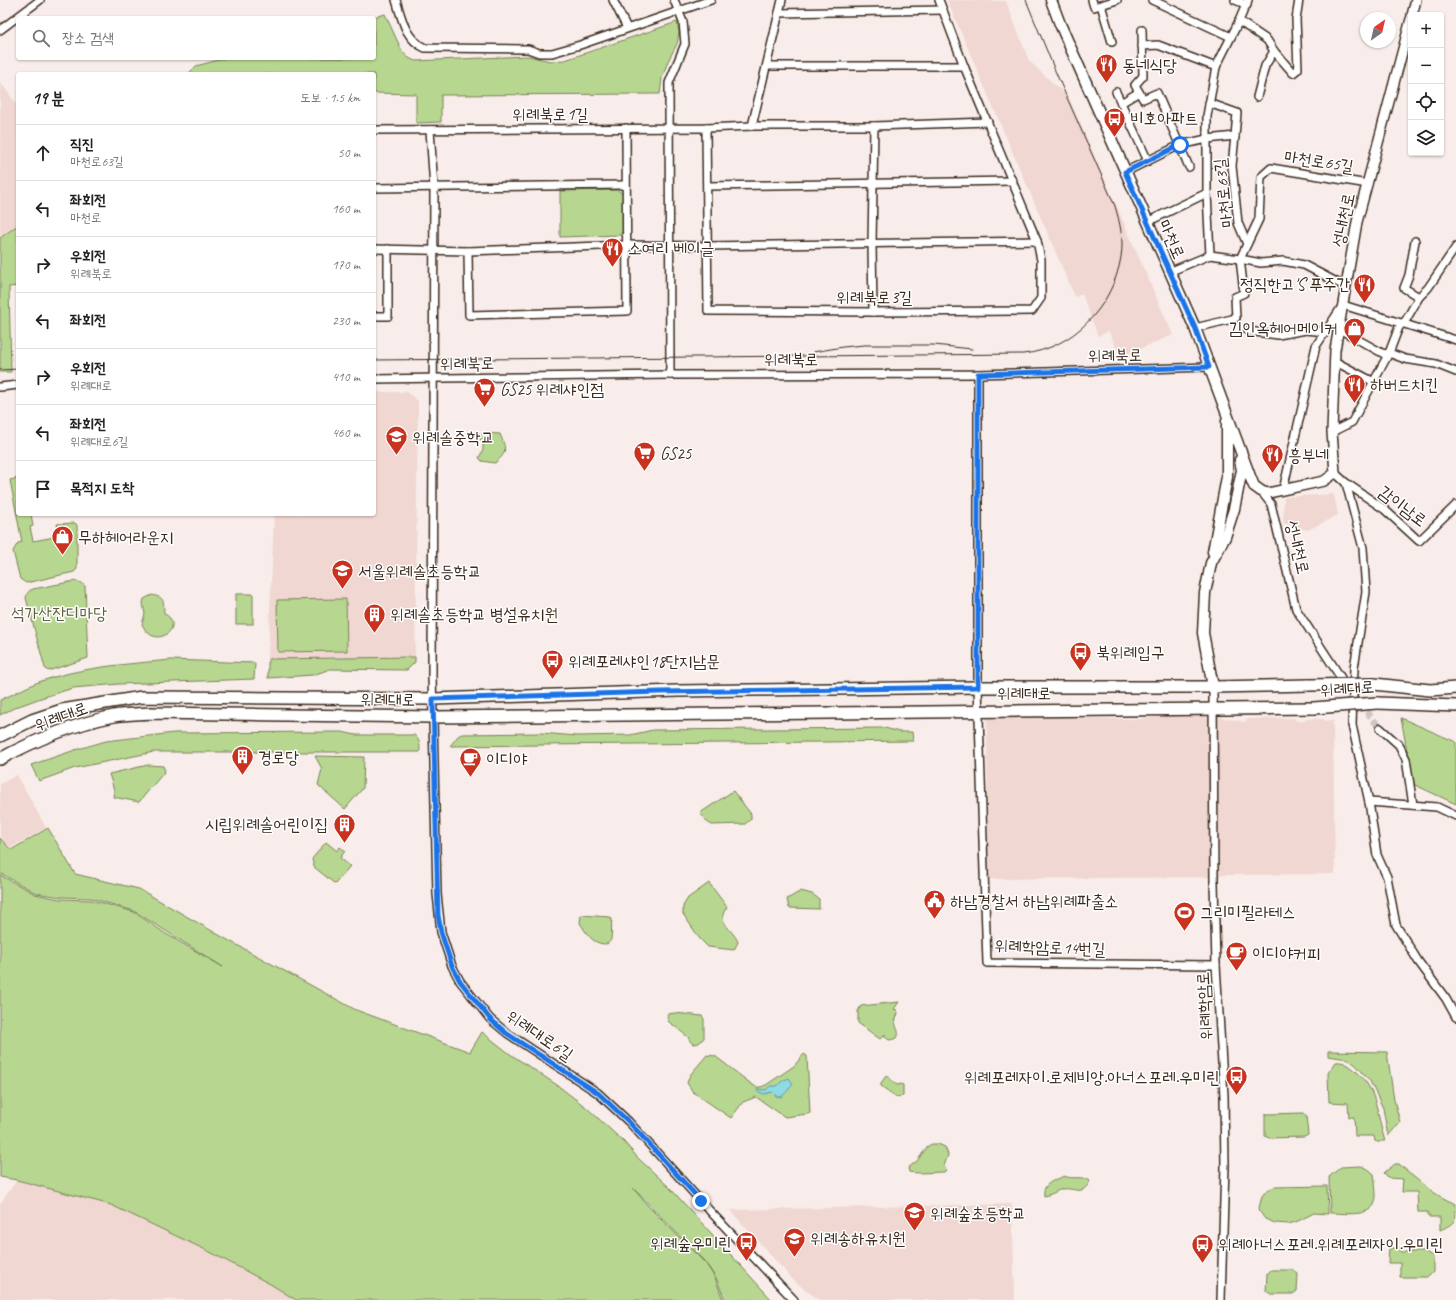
<!DOCTYPE html>
<html lang="ko">
<meta charset="utf-8">
<style>
body{margin:0;font-family:Caveat,"Poor Story",sans-serif;background:#f6f6f6;color:#202124}
.controls{position:absolute;right:12px;top:12px;display:grid;overflow:hidden;border-radius:4px;box-shadow:0 1px 3px #0004}
.controls button{width:36px;height:36px;display:grid;place-items:center;padding:0;border:0;border-bottom:1px solid #e0e0e0;background:#fff;color:#202124;font:20px sans-serif}
.compass{position:absolute;left:1360px;top:12px;width:36px;height:36px;border-radius:50%;background:#fff;box-shadow:0 1px 3px #0004;rotate:34deg}
.stop{position:absolute;width:12px;height:12px;margin:-9px;border:3px solid #1a73e8;border-radius:50%;background:#fff}
.stop.end{background:#1a73e8;border-color:#fff;box-shadow:0 1px 4px #0008}
.list{margin:0;padding:0;list-style:none}
h2{display:flex;justify-content:space-between;align-items:center;height:52px;margin:0;padding:0 16px;font-size:17px}
h2 small{font-size:13px;font-weight:400;color:#757577}
.list li{display:grid;grid-template-columns:26px 1fr auto;gap:12px;align-items:center;box-sizing:border-box;height:56px;padding:0 16px;border-top:1px solid #e0e0e0}
.list b{display:block;font-size:15px;white-space:nowrap}
.list p{margin:0;font-size:13px;white-space:nowrap;color:#757577}
.list em{font-size:13px;font-style:normal;color:#757577}
.icon{flex:none;width:22px;height:22px;fill:none;stroke:currentColor;stroke-width:2;stroke-linecap:round;stroke-linejoin:round}
.map{position:relative;flex:none;width:1456px;height:1300px;overflow:hidden}
.search{position:absolute;background:#fff;box-shadow:0 1px 3px #0004;left:16px;top:16px;width:360px;height:44px;display:flex;align-items:center;gap:10px;box-sizing:border-box;padding:0 14px;border-radius:4px;color:#757577;font-size:15px}
.panel{position:absolute;background:#fff;box-shadow:0 1px 3px #0004;left:16px;top:72px;width:360px;height:444px;border-radius:4px}
.map>svg:first-child{display:block}
</style>
<div class="map">
<svg width="1456" height="1300" viewBox="0 0 1456 1300">
<rect width="100%" height="100%" fill="#f8edea"/>
<filter id="ink" filterUnits="userSpaceOnUse"><feTurbulence type="fractalNoise" baseFrequency=".025" numOctaves="2"/><feDisplacementMap in="SourceGraphic" scale="8" xChannelSelector="R" yChannelSelector="G"/><feConvolveMatrix kernelMatrix="1 2 1 2 8 2 1 2 1" color-interpolation-filters="sRGB"/></filter>
<g filter="url(#ink)">
<g fill="#f0d7d1">
<polygon points="947,0 1006,1 1029,61 1069,98 1173,335 1120,357 1109,331 1098,336 1082,294 1075,297"/>
<polygon points="0,82 18,106 18,225 0,237"/>
<polygon points="374,392 407,392 418,401 415,657 268,659 274,514 374,514"/>
<polygon points="1334,494 1338,515 1308,530 1283,523 1284,497"/>
<polygon points="987,715 1052,715 1079,718 1140,719 1170,716 1218,717 1246,722 1246,719 1295,718 1294,719 1297,721 1305,721 1306,719 1324,719 1324,721 1333,720 1335,874 1220,875 1220,877 988,879"/>
<polygon points="17,775 46,828 10,848 0,836 0,784"/>
<polygon points="17,1180 111,1205 210,1252 272,1285 296,1300 0,1300 0,1204"/>
<polygon points="1012,1204 1015,1300 819,1300 794,1281 730,1210"/>
</g>
<g fill="#b7d790" stroke="#798057">
<polygon points="385,14 402,51 407,57 415,61 528,56 550,61 565,60 677,22 679,32 677,44 668,61 662,78 660,94 441,95 441,122 416,123 416,94 374,93 374,74 188,74 196,66 226,58 374,58 374,18 370,18"/>
<polygon points="617,190 623,194 623,230 620,235 560,237 560,191"/>
<polygon points="18,225 18,286 9,287 11,372 0,372 0,238"/>
<path d="M483 433 500 434C506 449 508 452 495 463L482 461 479 458 483 450V443L480 439 481 435Z"/>
<polygon points="18,478 18,514 31,514 33,526 30,527 33,541 60,536 57,524 75,523 77,525 77,569 74,572 26,583 20,579 13,551 18,543 22,542 10,480"/>
<path d="M75 581 82 583 85 586 88 658 48 671 45 668 26 598C27 593 28 591 33 589Z"/>
<rect x="236" y="594" width="17" height="30"/>
<path d="M152 595C166 598 163 601 164 613 166 615 170 617 171 620 178 632 153 649 142 624L145 614 143 603 144 599Z"/>
<polygon points="346,599 347,651 278,652 277,600"/>
<polygon points="415,657 415,662 407,670 330,669 313,675 268,678 268,659"/>
<path d="M171 660 255 663 254 679 119 684 73 688 41 698 16 707 0 715V700C12 695 24 688 36 683 79 667 127 664 171 660Z"/>
<polygon points="1401,718 1456,742 1456,804 1413,784"/>
<polygon points="885,728 899,732 912,732 913,741 450,746 458,736 462,734 541,733 577,736 630,735 653,730"/>
<path d="M342 732 356 735H414C420 740 420 744 420 752H154L75 768 39 781 31 765 75 750 106 741 174 733Z"/>
<polygon points="315,756 364,757 363,788 345,809 318,785 322,769"/>
<polygon points="148,765 163,766 165,771 139,802 113,797 114,790 109,774"/>
<polygon points="733,791 751,814 751,819 745,824 712,825 707,822 700,813"/>
<polygon points="48,828 75,874 139,889 226,939 356,1010 470,1052 482,1032 510,1054 557,1085 587,1108 624,1142 638,1158 670,1188 772,1300 725,1300 717,1280 706,1263 633,1188 648,1206 706,1264 715,1278 723,1300 296,1300 272,1285 210,1252 111,1205 17,1180 0,1177 0,875 35,894 59,899 91,900 134,912 166,934 223,967 134,911 91,898 61,897 36,893 0,873 0,838 11,850"/>
<polygon points="326,842 337,851 340,847 345,851 340,858 350,866 335,884 314,867 312,859"/>
<path d="M709 883 727 907C715 922 733 929 738 942L734 950 708 947 700 939 683 914V906L688 898Z"/>
<polygon points="801,891 812,894 819,899 819,909 789,908 787,899"/>
<path d="M581 915 610 917 612 919C611 925 612 933 611 939 610 943 607 944 604 944 591 943 586 932 580 923Z"/>
<path d="M899 1002 894 1009 897 1010 898 1013 895 1022C897 1031 904 1038 889 1040L885 1037V1034L880 1039 858 1023V1011L861 1006Z"/>
<polygon points="675,1013 702,1016 704,1019 704,1038 699,1043 693,1044 690,1041 688,1037 668,1021 667,1017 668,1014"/>
<polygon points="1328,1051 1387,1052 1394,1100 1400,1122 1388,1136 1383,1108 1370,1081 1356,1065 1348,1059 1328,1056"/>
<polygon points="804,1054 807,1056 810,1113 807,1114 785,1117 756,1097 743,1102 731,1118 693,1092 687,1083 690,1075 707,1055 715,1056 750,1083 756,1087 761,1087 766,1085 794,1066"/>
<path d="M1336 1062C1344 1061 1350 1066 1356 1071 1379 1092 1376 1114 1385 1141H1375L1374 1136H1355L1354 1117H1349L1348 1103 1329 1102 1328 1073Z"/>
<path d="M886 1076C889 1077 893 1082 897 1085L902 1084 903 1085V1096L896 1097 881 1086V1083Z"/>
<polygon points="1303,1113 1306,1116 1308,1135 1304,1137 1269,1138 1265,1136 1265,1115 1268,1114"/>
<path d="M932 1144H938L945 1147 948 1155 944 1166 946 1170 944 1172C933 1172 919 1174 909 1172L908 1168 917 1161 928 1146Z"/>
<path d="M1395 1164H1399C1419 1181 1431 1194 1456 1204 1456 1221 1456 1223 1440 1230V1217H1428V1212H1418L1417 1192H1402L1403 1179 1389 1178 1384 1173Z"/>
<path d="M1361 1166 1368 1169 1374 1174C1375 1182 1376 1190 1376 1197 1375 1219 1345 1213 1330 1213L1329 1177 1341 1167Z"/>
<path d="M1064 1176C1072 1180 1082 1175 1090 1181 1082 1197 1075 1187 1062 1189 1056 1191 1051 1195 1044 1196 1042 1183 1054 1181 1064 1176Z"/>
<polygon points="1327,1186 1328,1214 1314,1213 1298,1221 1289,1224 1275,1223 1265,1219 1260,1212 1259,1208 1262,1196 1266,1191 1274,1187"/>
<polygon points="1389,1248 1401,1248 1401,1252 1426,1252 1433,1257 1433,1272 1428,1277 1400,1277 1400,1263 1388,1263"/>
<polygon points="1271,1270 1293,1270 1298,1274 1297,1291 1293,1294 1271,1294 1266,1291 1267,1274"/>
</g>
<path fill="#8bdce5" stroke="#6b9595" d="M789 1078 793 1084C791 1087 784 1095 781 1097L776 1096 772 1092 764 1094 757 1091V1089L766 1090 770 1086H777L782 1081Z"/>
<g fill="none" stroke-linecap="round" stroke-linejoin="round">
<polyline stroke="#d2c6c1" stroke-width="7" stroke-dasharray="7 3.5" stroke-linecap="butt" points="1360,703 1380,728"/>
<defs>
<g id="minor">
<path d="M396 0C402 19 405 39 425 48L528 49 539 53H552L580 45 711 0"/>
<polyline points="613,0 627,28"/>
<polyline points="1092,0 1094,7 1117,0"/>
<polyline points="1152,0 1231,37"/>
<polyline points="1235,0 1247,5"/>
<polyline points="1101,5 1112,42"/>
<polyline points="779,13 943,10"/>
<polyline points="1239,21 1267,40 1274,51 1293,73 1298,69 1296,19 1299,0"/>
<polyline points="0,30 40,0"/>
<polyline points="1142,30 1143,76 1135,85 1143,99 1157,93 1189,167"/>
<polyline points="1142,46 1158,45 1216,67"/>
<polyline points="767,66 964,66"/>
<polyline points="1116,92 1148,161"/>
<polyline points="1257,97 1265,66 1274,51"/>
<polyline points="1121,103 1139,92"/>
<polyline points="1209,103 1237,113 1235,136"/>
<polyline points="752,126 782,0"/>
<polyline points="706,128 708,311 873,312 1032,311 1041,298 1041,260 1037,241 964,66 939,0"/>
<polyline points="374,130 706,128 752,126 874,126 988,122"/>
<polyline points="430,130 434,188 432,675 437,894 441,932 452,966 460,981 490,1019 507,1033 598,1093 629,1122 708,1209 794,1300"/>
<polyline points="1125,172 1180,145 1207,139 1235,136 1232,166 1238,223 1247,244"/>
<polyline points="708,186 1013,181"/>
<polyline points="374,188 625,185"/>
<polyline points="1147,222 1207,193"/>
<polyline points="1415,241 1409,275 1404,288 1419,297"/>
<polyline points="374,249 468,251 626,245 707,246 1037,241"/>
<polyline points="468,251 469,315 627,311 626,128"/>
<polyline points="1210,255 1207,193 1207,116 1216,67 1239,21 1248,0"/>
<polyline points="1169,272 1210,255 1240,259 1259,219 1261,177 1271,168 1368,184"/>
<polyline points="873,312 872,244 874,126"/>
<polyline points="374,316 388,316 388,249"/>
<polyline points="1195,328 1236,318 1235,297 1244,293 1240,259 1261,263 1283,261 1304,265 1346,287"/>
<polyline points="1339,329 1384,354 1389,353 1405,359 1436,364 1456,372"/>
<polyline points="1248,331 1278,335 1306,330 1326,332"/>
<polyline points="1336,362 1374,382"/>
<polyline points="978,374 978,687 987,963 1216,965"/>
<polyline points="670,375 669,83 685,44 683,22 674,0"/>
<polyline points="374,379 670,375 978,374 1209,367"/>
<polyline points="0,387 18,385"/>
<polyline points="1332,432 1352,422 1389,353 1399,327 1406,320 1419,297 1428,288 1456,247"/>
<polyline points="1335,473 1346,483 1363,548 1366,592 1354,668 1352,725 1369,802 1377,855 1387,877 1396,925 1418,961 1446,999 1456,1017"/>
<polyline points="1346,483 1384,509 1419,541 1456,505"/>
<polyline points="1283,490 1316,346 1343,305 1456,340"/>
<polyline points="1261,491 1271,504 1296,609 1341,678"/>
<polyline points="1213,687 1214,882 1216,965 1224,1096 1225,1166 1221,1300"/>
<polyline points="1380,728 1399,745 1406,759 1413,805"/>
<polyline points="1369,802 1437,807 1456,816"/>
</g>
<g id="tertiary">
<polyline points="1412,15 1416,0"/>
<polyline points="1261,491 1268,493 1273,492 1324,481 1335,473 1332,432 1335,350 1357,222 1411,19"/>
</g>
<g id="secondary">
<polyline points="1051,0 1060,24 1195,328 1251,479 1254,486 1261,491"/>
<polyline points="1213,552 1227,477 1227,421"/>
<polyline points="1213,687 1203,633 1205,593 1211,563 1225,537 1234,509 1242,470 1240,460"/>
</g>
<g id="primary">
<polyline points="1374,684 1430,690 1456,688"/>
<polyline points="1377,703 1456,706"/>
<polyline points="0,736 32,720 62,710 142,697 433,699 678,691 978,687 1213,687 1309,685"/>
<path d="M0 759C35 740 75 724 114 716 126 714 139 714 151 713L433 717 1314 708"/>
</g>
</defs>
<use href="#minor" stroke="#3b2a1e" stroke-width="10"/>
<use href="#tertiary" stroke="#3b2a1e" stroke-width="12"/>
<use href="#secondary" stroke="#3b2a1e" stroke-width="13"/>
<use href="#primary" stroke="#3b2a1e" stroke-width="14"/>
<use href="#minor" stroke="#fff" stroke-width="7"/>
<use href="#tertiary" stroke="#fff" stroke-width="9"/>
<use href="#secondary" stroke="#fff" stroke-width="10"/>
<use href="#primary" stroke="#fff" stroke-width="11"/>
<g stroke="#3b2a1e" stroke-width="1">
<polyline points="813,352 843,347 864,345 934,345 972,349"/>
<path d="M374 360 1023 354C1073 349 1113 306 1121 257 1124 240 1120 223 1115 206L1056 73 1026 0"/>
<polyline points="0,370 18,369"/>
</g>
<defs>
<g id="primary-bridge">
<polyline points="1309,685 1374,684"/>
<polyline points="1314,708 1377,703"/>
</g>
</defs>
<use href="#primary-bridge" stroke="#3b2a1e" stroke-width="14" stroke-linecap="butt"/>
<use href="#primary-bridge" stroke="#fff" stroke-width="11"/>
</g>
</g>
<g fill="none" stroke-linecap="round" stroke-linejoin="round" filter="url(#ink)">
<polyline stroke="#1a73e8" stroke-width="5" points="701,1201 629,1122 598,1093 506,1033 490,1019 460,981 452,966 441,932 438,915 433,699 660,692 978,687 978,374 1209,367 1195,328 1125,172 1180,145"/>
</g>
<defs>
<symbol id="restaurant-pin" viewBox="-11 -11 22 30"><path d="M0 17L-7.5 6A9.5 9.5 0 1 1 7.5 6Z" fill="#c8321e" stroke="#fff"/><path d="M-5-6h1v4h1v-4h1v4h1v-4h1v5L-1.5 .5V6h-2V.5L-5-1ZM5-6V6H3V1.5H1.5Q1.5-4 5-6Z" fill="#fff"/></symbol>
<symbol id="bus-pin" viewBox="-11 -11 22 30"><path d="M0 17L-7.5 6A9.5 9.5 0 1 1 7.5 6Z" fill="#c8321e" stroke="#fff"/><path d="M-5-6H5V4H4V6H2V4H-2V6H-4V4H-5ZM-3.5-4V0h7V-4ZM-3.5 1.2v1.5H-2V1.2ZM2 1.2v1.5H3.5V1.2Z" fill="#fff"/></symbol>
<symbol id="shop-pin" viewBox="-11 -11 22 30"><path d="M0 17L-7.5 6A9.5 9.5 0 1 1 7.5 6Z" fill="#c8321e" stroke="#fff"/><path d="M-5-2.5h2.3a2.7 3.5 0 0 1 5.4 0H5L5.5 6h-11ZM-1.5-2.5h3a1.5 2.3 0 0 0-3 0Z" fill="#fff"/></symbol>
<symbol id="supermarket-pin" viewBox="-11 -11 22 30"><path d="M0 17L-7.5 6A9.5 9.5 0 1 1 7.5 6Z" fill="#c8321e" stroke="#fff"/><path d="M-6-5.5h2.5l.6 2H6L4.5 2H-2.5L-4.4-4H-6ZM-1.5 3.2a1.3 1.3 0 1 0 .1 0ZM3 3.2a1.3 1.3 0 1 0 .1 0Z" fill="#fff"/></symbol>
<symbol id="school-pin" viewBox="-11 -11 22 30"><path d="M0 17L-7.5 6A9.5 9.5 0 1 1 7.5 6Z" fill="#c8321e" stroke="#fff"/><path d="M0-5L7-2L0 1L-7-2ZM-4 1L0 2.5L4 1V4Q0 6-4 4Z" fill="#fff"/></symbol>
<symbol id="building-pin" viewBox="-11 -11 22 30"><path d="M0 17L-7.5 6A9.5 9.5 0 1 1 7.5 6Z" fill="#c8321e" stroke="#fff"/><path d="M-4-6H4V6H1V3H-1V6H-4ZM-2.5-4.3h1.7v1.8h-1.7ZM.8-4.3h1.7v1.8H.8ZM-2.5-1h1.7V.8h-1.7ZM.8-1h1.7V.8H.8Z" fill="#fff"/></symbol>
<symbol id="cafe-pin" viewBox="-11 -11 22 30"><path d="M0 17L-7.5 6A9.5 9.5 0 1 1 7.5 6Z" fill="#c8321e" stroke="#fff"/><path d="M-5.5-4.5H6V0H3Q3 3.5 0 3.5H-2.5Q-5.5 3.5-5.5 0ZM3-3.2v2h1.7v-2ZM-6 4.5H4V6H-6Z" fill="#fff"/></symbol>
<symbol id="civic-pin" viewBox="-11 -11 22 30"><path d="M0 17L-7.5 6A9.5 9.5 0 1 1 7.5 6Z" fill="#c8321e" stroke="#fff"/><path d="M-.6-6.5H3V-4.5H.6V-3L4-1V1h2V6H-6V1h2V-1L-.6-3ZM-1.2 2.5V6h2.4V2.5Z" fill="#fff"/></symbol>
<symbol id="stadium-pin" viewBox="-11 -11 22 30"><path d="M0 17L-7.5 6A9.5 9.5 0 1 1 7.5 6Z" fill="#c8321e" stroke="#fff"/><path d="M0-5a6.5 5 0 1 0 0 10a6.5 5 0 1 0 0-10ZM-3.5-1.8h7v3.6h-7Z" fill="#fff"/></symbol>
</defs>
<g fill-rule="evenodd">
<use href="#restaurant-pin" x="1094" y="52" width="25" height="34"/>
<use href="#bus-pin" x="1102" y="106" width="25" height="34"/>
<use href="#restaurant-pin" x="600" y="236" width="25" height="34"/>
<use href="#restaurant-pin" x="1352" y="272" width="25" height="34"/>
<use href="#shop-pin" x="1342" y="316" width="25" height="34"/>
<use href="#restaurant-pin" x="1342" y="372" width="25" height="34"/>
<use href="#supermarket-pin" x="472" y="376" width="25" height="34"/>
<use href="#school-pin" x="384" y="424" width="25" height="34"/>
<use href="#supermarket-pin" x="632" y="440" width="25" height="34"/>
<use href="#restaurant-pin" x="1260" y="442" width="25" height="34"/>
<use href="#shop-pin" x="50" y="524" width="25" height="34"/>
<use href="#school-pin" x="330" y="558" width="25" height="34"/>
<use href="#building-pin" x="362" y="602" width="25" height="34"/>
<use href="#bus-pin" x="1068" y="640" width="25" height="34"/>
<use href="#bus-pin" x="540" y="648" width="25" height="34"/>
<use href="#building-pin" x="230" y="744" width="25" height="34"/>
<use href="#cafe-pin" x="458" y="746" width="25" height="34"/>
<use href="#building-pin" x="332" y="812" width="25" height="34"/>
<use href="#civic-pin" x="922" y="888" width="25" height="34"/>
<use href="#stadium-pin" x="1172" y="900" width="25" height="34"/>
<use href="#cafe-pin" x="1224" y="940" width="25" height="34"/>
<use href="#bus-pin" x="1224" y="1064" width="25" height="34"/>
<use href="#school-pin" x="902" y="1200" width="25" height="34"/>
<use href="#school-pin" x="782" y="1226" width="25" height="34"/>
<use href="#bus-pin" x="734" y="1230" width="25" height="34"/>
<use href="#bus-pin" x="1190" y="1232" width="25" height="34"/>
</g>
<g text-anchor="middle" stroke-width="3" stroke-linejoin="round" paint-order="stroke">
<g font-size="17" fill="#3b2a1e" stroke="#fff" text-anchor="start">
<text x="1122" y="71">동네식당</text>
<text x="1130" y="124">비호아파트</text>
<text x="628" y="254">소여리 베이글</text>
<text x="1350" y="290" text-anchor="end">정직한고'S 푸주간</text>
<text x="1338" y="334" text-anchor="end">김인옥헤어메이커</text>
<text x="1370" y="390">하버드치킨</text>
<text x="500" y="395">GS25 위례샤인점</text>
<text x="412" y="443">위례솔중학교</text>
<text x="660" y="459">GS25</text>
<text x="1288" y="461">흥부네</text>
<text x="78" y="543">무하헤어라운지</text>
<text x="358" y="577">서울위례솔초등학교</text>
<text x="390" y="620">위례솔초등학교 병설유치원</text>
<text x="1096" y="658">북위례입구</text>
<text x="568" y="667">위례포레샤인18단지남문</text>
<text x="258" y="763">경로당</text>
<text x="486" y="765">이디야</text>
<text x="328" y="830" text-anchor="end">시립위례솔어린이집</text>
<text x="950" y="907">하남경찰서 하남위례파출소</text>
<text x="1200" y="918">그리미필라테스</text>
<text x="1252" y="959">이디야커피</text>
<text x="1220" y="1083" text-anchor="end">위례포레자이.로제비앙.아너스포레.우미린</text>
<text x="930" y="1219">위례숲초등학교</text>
<text x="810" y="1244">위례송하유치원</text>
<text x="732" y="1249" text-anchor="end">위례숲우미린</text>
<text x="1218" y="1250">위례아너스포레.위례포레자이.우미린</text>
</g>
<g font-size="17" fill="#3b2a1e" stroke="#fff">
<text x="550" y="120">위례북로1길</text>
<text transform="translate(1319 161) rotate(9)" y="6">마천로65길</text>
<text transform="translate(1223 193) rotate(-96)" y="6">마천로63길</text>
<text transform="translate(1343 220) rotate(-78)" y="6">성내천로</text>
<text transform="translate(1172 239) rotate(66)" y="6">마천로</text>
<text x="874" y="303">위례북로3길</text>
<text transform="translate(1115 355) rotate(-1)" y="6">위례북로</text>
<text x="791" y="365">위례북로</text>
<text transform="translate(467 363) rotate(-1)" y="6">위례북로</text>
<text transform="translate(1403 506) rotate(37)" y="6">감이남로</text>
<text transform="translate(1298 547) rotate(77)" y="6">성내천로</text>
<text transform="translate(1347 688) rotate(-4)" y="6">위례대로</text>
<text x="1024" y="699">위례대로</text>
<text transform="translate(388 699) rotate(1)" y="6">위례대로</text>
<text transform="translate(61 716) rotate(-20)" y="6">위례대로</text>
<text transform="translate(1050 947) rotate(2)" y="6">위례학암로14번길</text>
<text transform="translate(1204 1006) rotate(-93)" y="6">위례학암로</text>
<text transform="translate(540 1035) rotate(34)" y="6">위례대로6길</text>
</g>
<g font-size="17" fill="#605e40" stroke="#fff">
<text x="59" y="619">석가산잔디마당</text>
</g>
</g>
</svg>
<div class="controls">
<button>+</button>
<button>−</button>
<button><svg class="icon" aria-label="locate" viewBox="0 0 24 24"><circle cx="12" cy="12" r="6"/><path d="M12 2v4M12 18v4M2 12h4M18 12h4"/></svg></button>
<button><svg class="icon" aria-label="layers" viewBox="0 0 24 24"><path d="M12 4l9 5-9 5-9-5zM3 14l9 5 9-5"/></svg></button>
</div>
<svg class="compass" viewBox="-18 -18 36 36"><path d="M0-13l5 13h-10z" fill="#e53935"/><path d="M0 13l5-13h-10z" fill="#757577"/></svg>
<div class="stop" style="left:1180px;top:145px"></div>
<div class="stop end" style="left:701px;top:1201px"></div>
<div class="search"><svg class="icon" aria-label="search" viewBox="0 0 24 24"><circle cx="10" cy="10" r="6"/><path d="M15 15l6 6"/></svg>장소 검색</div>
<section class="panel">
<h2>19 분<small>도보 · 1.5 km</small></h2>
<ul class="list">
<li><svg class="icon" aria-label="ahead" viewBox="0 0 24 24"><path d="M12 20V5M6 11l6-6 6 6"/></svg><div><b>직진</b><p>마천로63길</p></div><em>50 m</em></li>
<li><svg class="icon" aria-label="left" viewBox="0 0 24 24"><path d="M17 20v-9H6M10 6l-5 5 5 5"/></svg><div><b>좌회전</b><p>마천로</p></div><em>160 m</em></li>
<li><svg class="icon" aria-label="right" viewBox="0 0 24 24"><path d="M7 20v-9h11M14 6l5 5-5 5"/></svg><div><b>우회전</b><p>위례북로</p></div><em>170 m</em></li>
<li><svg class="icon" aria-label="left" viewBox="0 0 24 24"><path d="M17 20v-9H6M10 6l-5 5 5 5"/></svg><div><b>좌회전</b></div><em>230 m</em></li>
<li><svg class="icon" aria-label="right" viewBox="0 0 24 24"><path d="M7 20v-9h11M14 6l5 5-5 5"/></svg><div><b>우회전</b><p>위례대로</p></div><em>410 m</em></li>
<li><svg class="icon" aria-label="left" viewBox="0 0 24 24"><path d="M17 20v-9H6M10 6l-5 5 5 5"/></svg><div><b>좌회전</b><p>위례대로6길</p></div><em>460 m</em></li>
<li><svg class="icon" aria-label="arrive" viewBox="0 0 24 24"><path d="M6 21V4h12l-3 4 3 4H6"/></svg><div><b>목적지 도착</b></div></li>
</ul>
</section>
</div>
